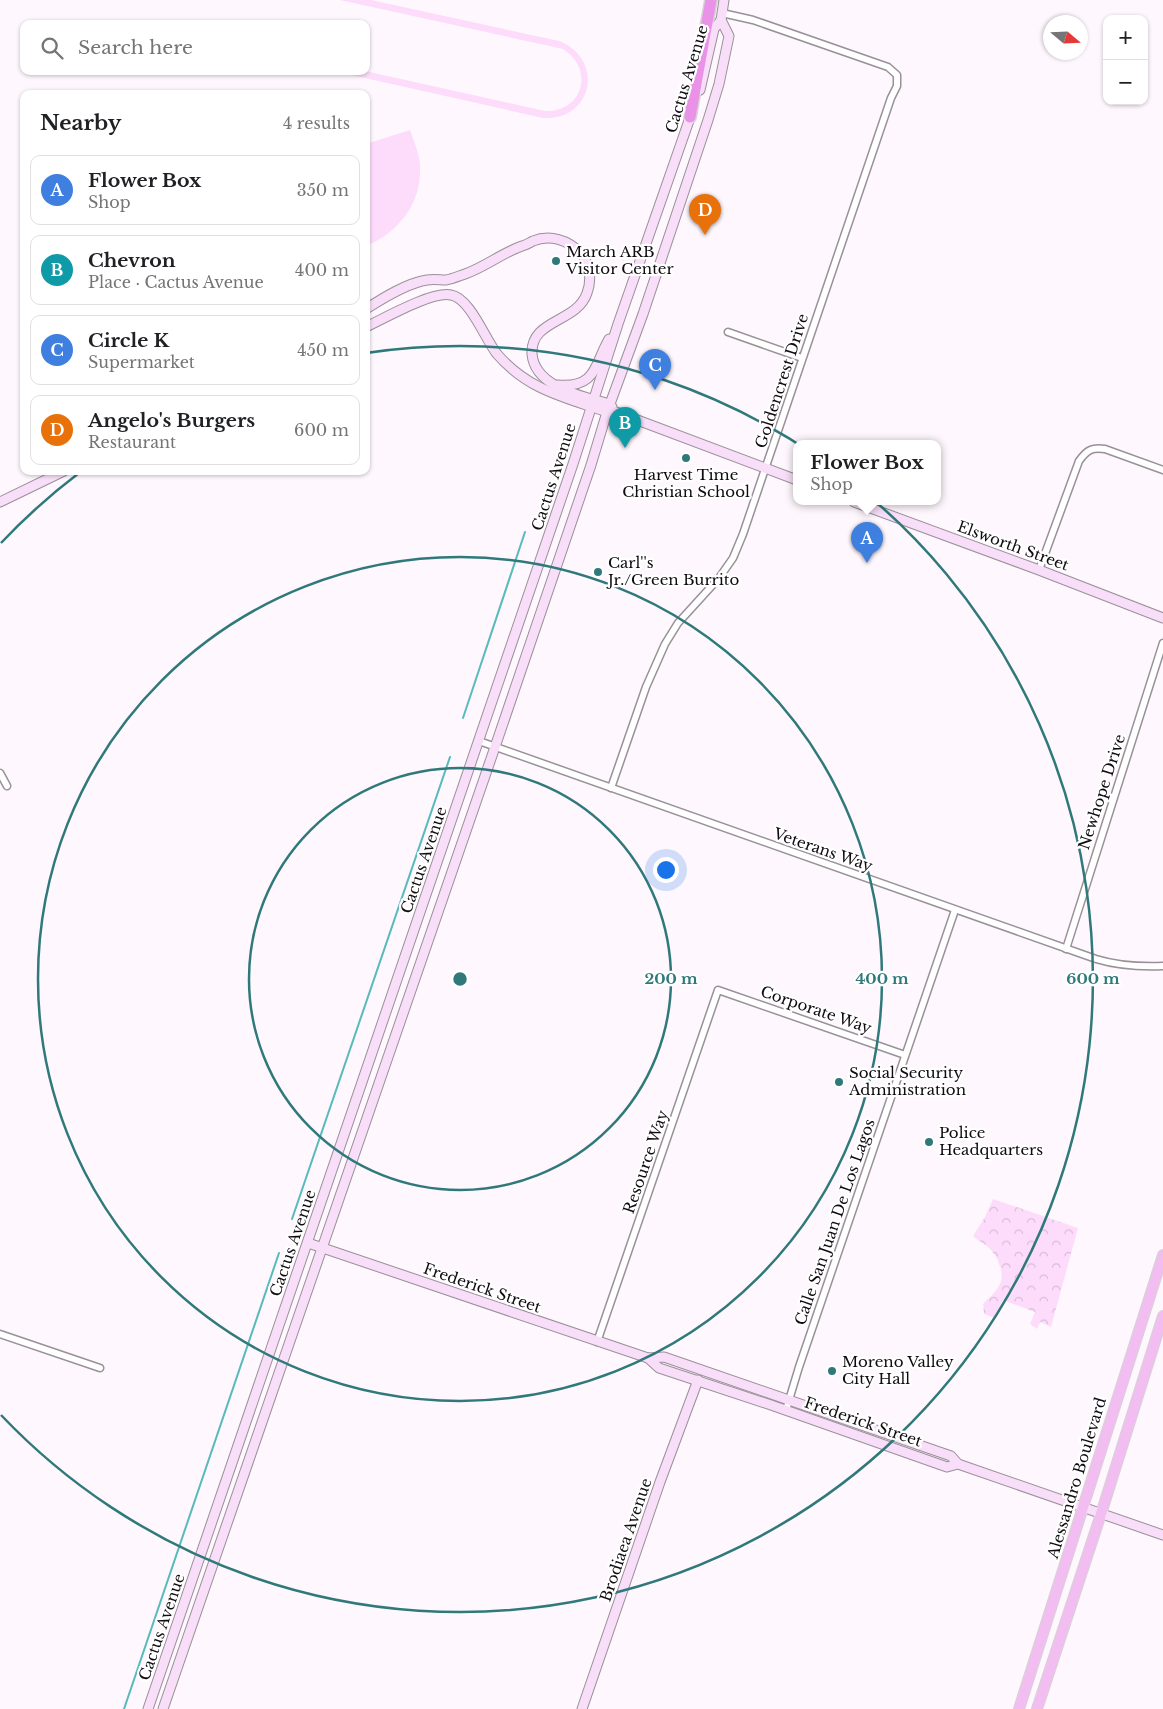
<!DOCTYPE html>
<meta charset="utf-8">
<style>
body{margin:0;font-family:"Libre Baskerville",serif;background:#f2f2f2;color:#202124}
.controls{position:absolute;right:15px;top:15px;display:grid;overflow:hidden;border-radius:10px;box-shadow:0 1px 4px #0004}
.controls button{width:45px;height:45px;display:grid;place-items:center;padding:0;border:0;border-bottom:1px solid #e0e0e0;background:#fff;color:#202124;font:25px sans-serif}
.compass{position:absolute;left:1043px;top:15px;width:45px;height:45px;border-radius:50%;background:#fff;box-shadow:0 1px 4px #0004;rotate:109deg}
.you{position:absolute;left:665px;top:869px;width:18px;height:18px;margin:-12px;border:4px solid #fff;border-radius:50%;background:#1a73e8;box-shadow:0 0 0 8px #1a73e833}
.badge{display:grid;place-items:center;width:32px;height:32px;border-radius:50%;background:#d93025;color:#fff;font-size:16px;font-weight:700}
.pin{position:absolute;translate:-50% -41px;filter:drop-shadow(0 1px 2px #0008)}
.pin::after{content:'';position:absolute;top:26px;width:18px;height:15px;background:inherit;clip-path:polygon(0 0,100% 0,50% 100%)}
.popup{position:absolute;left:793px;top:440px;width:148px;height:65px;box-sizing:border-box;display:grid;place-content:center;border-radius:10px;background:#fff;filter:drop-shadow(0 1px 4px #0005);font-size:16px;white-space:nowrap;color:#757577}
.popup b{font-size:19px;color:#202124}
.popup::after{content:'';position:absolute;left:50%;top:100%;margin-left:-10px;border:10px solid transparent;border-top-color:#fff}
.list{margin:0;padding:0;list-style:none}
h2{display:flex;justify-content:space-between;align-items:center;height:65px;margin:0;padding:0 20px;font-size:21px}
h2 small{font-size:16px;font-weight:400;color:#757577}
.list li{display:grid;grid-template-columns:32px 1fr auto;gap:15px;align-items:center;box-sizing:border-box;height:70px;margin:0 10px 10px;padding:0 10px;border:1px solid #e0e0e0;border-radius:10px}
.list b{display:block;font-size:19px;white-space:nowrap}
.list p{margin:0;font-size:16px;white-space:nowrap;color:#757577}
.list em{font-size:16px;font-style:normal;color:#757577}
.icon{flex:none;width:28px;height:28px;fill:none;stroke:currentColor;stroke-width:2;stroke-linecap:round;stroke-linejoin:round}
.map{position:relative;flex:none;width:1163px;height:1709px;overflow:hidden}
.search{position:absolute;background:#fff;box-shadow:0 1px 4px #0004;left:20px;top:20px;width:350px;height:55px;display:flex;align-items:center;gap:12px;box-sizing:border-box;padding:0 18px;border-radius:10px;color:#757577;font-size:19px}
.panel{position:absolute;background:#fff;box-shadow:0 1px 4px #0004;left:20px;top:90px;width:350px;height:385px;border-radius:10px}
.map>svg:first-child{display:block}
</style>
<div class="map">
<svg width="1163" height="1709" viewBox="0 0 1163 1709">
<defs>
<pattern id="park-crowns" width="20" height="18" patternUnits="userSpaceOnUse" patternTransform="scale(1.25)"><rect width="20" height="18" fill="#fddcfb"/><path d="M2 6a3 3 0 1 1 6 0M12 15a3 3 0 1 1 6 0" fill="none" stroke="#d8bcd6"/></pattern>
</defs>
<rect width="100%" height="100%" fill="#fef7fd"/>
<path fill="url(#park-crowns)" d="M993 1199 1078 1228 1051 1327 1040 1322 1037 1329 1030 1324 1035 1312 1003 1300 995 1318 984 1314 983 1304C996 1291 1007 1283 999 1264 997 1257 994 1253 989 1248 984 1243 978 1241 973 1236L985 1217Z"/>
<g fill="#fddcfb">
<path d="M340 0H371L559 41C606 60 592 121 543 118L334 71H365L545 111C583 112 595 69 563 49Z"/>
<path d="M410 130C414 142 420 155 420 167 422 203 398 233 366 246V144Z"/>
</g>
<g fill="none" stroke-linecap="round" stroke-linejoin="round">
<g stroke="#57babc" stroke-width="2">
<polyline points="463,718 525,532"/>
<polyline points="292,1219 450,757"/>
<polyline points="124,1709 279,1253"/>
</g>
<defs>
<g id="street">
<polyline points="728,332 802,358"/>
<path d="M1039 570 1079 461C1087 450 1092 447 1105 449L1163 470"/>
<path d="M479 741 1096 959C1119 966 1139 967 1163 966"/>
<polyline points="0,773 7,786"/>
<polyline points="611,788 646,687 665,644 678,623 719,578 733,558 743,534 891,98 897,86 897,75 888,67 753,20 722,13"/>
<polyline points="1066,949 1163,643"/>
<polyline points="0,1334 100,1368"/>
<polyline points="597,1342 718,990 905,1055"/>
<polyline points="786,1410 799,1367 955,910"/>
</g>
<g id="secondary">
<polyline points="700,90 714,29 721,20 724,0"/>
<path d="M366 309C383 298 407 283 427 280 434 279 440 280 446 280 452 279 459 276 465 274 485 267 502 253 522 246 526 245 529 243 533 241 550 234 568 240 581 253 590 264 592 280 587 293 577 323 530 319 532 354 535 388 583 396 609 404L612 407"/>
<path d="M366 327C385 318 432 291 451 295 470 298 485 339 497 354 528 390 564 397 607 412H616L797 480"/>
<path d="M558 385C597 388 594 365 609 339"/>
<polyline points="0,502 64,471"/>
<polyline points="854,502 1039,570 1163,618"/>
<polyline points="308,1243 648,1358 664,1357 951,1456 958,1464 1163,1535"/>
<polyline points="648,1358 659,1368 771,1405 947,1467 958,1464"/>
<polyline points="148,1709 573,464 618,324 692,112"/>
<polyline points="163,1709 495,747 591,465 607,412 643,314 708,120 719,84 729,36 721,20"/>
<polyline points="582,1709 660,1482 698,1380"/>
</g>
<g id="primary">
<polyline points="1019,1709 1163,1255"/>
<polyline points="1037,1709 1101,1514 1163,1316"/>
</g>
<polyline id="highway" points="690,117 711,0"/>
</defs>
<use href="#street" stroke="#989197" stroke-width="9"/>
<use href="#secondary" stroke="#989197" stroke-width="11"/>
<use href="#primary" stroke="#d4d3d4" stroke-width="12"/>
<use href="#highway" stroke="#d4d3d4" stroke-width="14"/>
<use href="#street" stroke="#fff" stroke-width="6"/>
<use href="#secondary" stroke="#f8def8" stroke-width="9"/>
<use href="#primary" stroke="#f2bef1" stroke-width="10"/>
<use href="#highway" stroke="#e992e8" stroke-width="11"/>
</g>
<g fill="none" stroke="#2f797b" stroke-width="2.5">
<circle cx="460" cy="979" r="211"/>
<circle cx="460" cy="979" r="422"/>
<path d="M1 543A633 633 0 0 1 79 473M366 353A633 633 0 1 1 1 1415"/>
</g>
<g fill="#2f797b" stroke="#fff" stroke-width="2">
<circle cx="556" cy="261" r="5"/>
<circle cx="686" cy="458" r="5"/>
<circle cx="598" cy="572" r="5"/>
<circle cx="839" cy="1082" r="5"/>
<circle cx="929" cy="1142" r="5"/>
<circle cx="832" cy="1371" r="5"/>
</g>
<g text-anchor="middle" stroke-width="4.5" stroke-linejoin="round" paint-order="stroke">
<g font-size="15" fill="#0f0c0f" stroke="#fff">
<text transform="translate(687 79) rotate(-73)" y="5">Cactus Avenue</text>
<text transform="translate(782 381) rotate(-72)" y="5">Goldencrest Drive</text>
<text transform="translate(554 477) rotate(-72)" y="5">Cactus Avenue</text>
<text transform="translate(1013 546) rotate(20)" y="5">Elsworth Street</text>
<text transform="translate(1102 792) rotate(-72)" y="5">Newhope Drive</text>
<text transform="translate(823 850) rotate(19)" y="5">Veterans Way</text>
<text transform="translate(424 860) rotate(-71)" y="5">Cactus Avenue</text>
<text transform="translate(816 1010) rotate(19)" y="5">Corporate Way</text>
<text transform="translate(646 1162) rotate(-71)" y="5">Resource Way</text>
<text transform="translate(835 1222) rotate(-71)" y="5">Calle San Juan De Los Lagos</text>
<text transform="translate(293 1243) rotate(-71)" y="5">Cactus Avenue</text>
<text transform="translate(482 1288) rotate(19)" y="5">Frederick Street</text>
<text transform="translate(863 1422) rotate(19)" y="5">Frederick Street</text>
<text transform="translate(1077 1478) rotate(-73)" y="5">Alessandro Boulevard</text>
<text transform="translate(626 1540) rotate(-71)" y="5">Brodiaea Avenue</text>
<text transform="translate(162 1627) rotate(-71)" y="5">Cactus Avenue</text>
</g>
<g font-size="15" fill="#0f0c0f" stroke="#fff" text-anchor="start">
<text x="566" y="257">March ARB<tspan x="566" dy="17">Visitor Center</tspan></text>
<text x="686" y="480" text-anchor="middle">Harvest Time<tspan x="686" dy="17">Christian School</tspan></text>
<text x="608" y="568">Carl''s<tspan x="608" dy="17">Jr./Green Burrito</tspan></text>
<text x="849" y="1078">Social Security<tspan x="849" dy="17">Administration</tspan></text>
<text x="939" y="1138">Police<tspan x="939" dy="17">Headquarters</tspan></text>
<text x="842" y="1367">Moreno Valley<tspan x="842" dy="17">City Hall</tspan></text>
</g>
</g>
<circle cx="460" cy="979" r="8" fill="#2f797b" stroke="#fff" stroke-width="2.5"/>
<g font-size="15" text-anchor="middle" font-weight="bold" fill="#2f797b" stroke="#fff" stroke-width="4.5" stroke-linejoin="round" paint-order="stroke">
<text x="671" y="984">200 m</text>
<text x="882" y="984">400 m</text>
<text x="1093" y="984">600 m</text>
</g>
</svg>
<div class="controls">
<button>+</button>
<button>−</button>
</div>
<svg class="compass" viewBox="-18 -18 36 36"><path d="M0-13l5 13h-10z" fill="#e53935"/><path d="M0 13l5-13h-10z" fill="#757577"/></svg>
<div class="you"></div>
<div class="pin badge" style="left:867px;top:563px;background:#3f7fe0">A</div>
<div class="popup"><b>Flower Box</b>Shop</div>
<div class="pin badge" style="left:625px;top:448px;background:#0f9aa8">B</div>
<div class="pin badge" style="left:655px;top:390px;background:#3f7fe0">C</div>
<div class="pin badge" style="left:705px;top:235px;background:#e8710a">D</div>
<div class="search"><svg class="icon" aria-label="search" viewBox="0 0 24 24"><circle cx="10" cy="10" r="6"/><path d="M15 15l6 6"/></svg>Search here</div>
<section class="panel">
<h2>Nearby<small>4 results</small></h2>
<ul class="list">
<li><span class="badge" style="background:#3f7fe0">A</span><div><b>Flower Box</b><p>Shop</p></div><em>350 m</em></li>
<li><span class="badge" style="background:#0f9aa8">B</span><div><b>Chevron</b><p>Place · Cactus Avenue</p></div><em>400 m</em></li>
<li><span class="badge" style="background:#3f7fe0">C</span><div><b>Circle K</b><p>Supermarket</p></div><em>450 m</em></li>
<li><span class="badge" style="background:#e8710a">D</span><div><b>Angelo's Burgers</b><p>Restaurant</p></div><em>600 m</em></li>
</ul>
</section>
</div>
